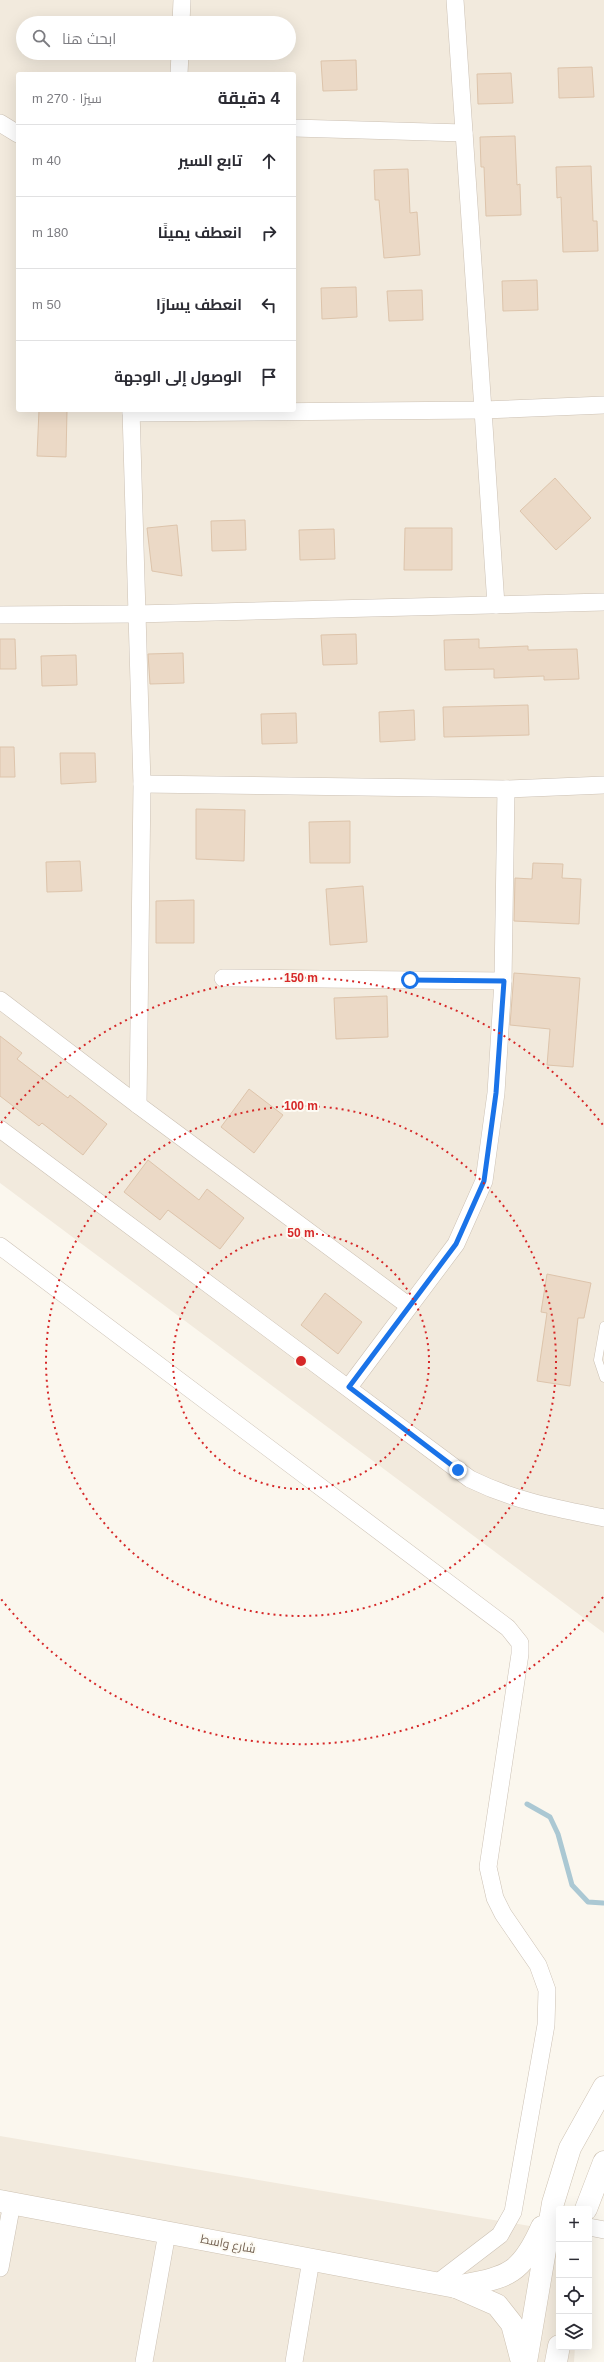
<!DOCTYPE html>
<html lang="ar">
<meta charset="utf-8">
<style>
body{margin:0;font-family:Helvetica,Cairo,sans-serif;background:#f7f7f7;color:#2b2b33;direction:rtl}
.controls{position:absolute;right:12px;bottom:12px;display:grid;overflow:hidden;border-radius:4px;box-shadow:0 4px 16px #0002}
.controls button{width:36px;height:36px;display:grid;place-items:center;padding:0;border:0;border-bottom:1px solid #e1e1e2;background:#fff;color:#2b2b33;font:20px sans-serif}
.stop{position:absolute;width:12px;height:12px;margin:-9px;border:3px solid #1a73e8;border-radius:50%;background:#fff}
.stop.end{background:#1a73e8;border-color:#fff;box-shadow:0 1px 4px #0008}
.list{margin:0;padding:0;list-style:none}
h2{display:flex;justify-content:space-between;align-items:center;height:52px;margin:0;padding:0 16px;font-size:17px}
h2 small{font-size:13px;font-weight:400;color:#7c7c81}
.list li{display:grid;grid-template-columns:26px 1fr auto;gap:12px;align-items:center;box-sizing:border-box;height:72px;padding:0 16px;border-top:1px solid #e1e1e2}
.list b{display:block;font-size:15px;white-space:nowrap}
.list em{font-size:13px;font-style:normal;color:#7c7c81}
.icon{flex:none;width:22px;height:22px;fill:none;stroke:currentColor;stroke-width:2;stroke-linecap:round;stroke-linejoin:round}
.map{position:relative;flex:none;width:604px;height:2362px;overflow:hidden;direction:ltr}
.search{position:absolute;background:#fff;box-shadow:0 4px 16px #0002;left:16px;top:16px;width:280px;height:44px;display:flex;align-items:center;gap:10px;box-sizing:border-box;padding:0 14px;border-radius:22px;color:#7c7c81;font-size:15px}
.panel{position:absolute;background:#fff;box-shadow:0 4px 16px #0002;left:16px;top:72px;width:280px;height:340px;border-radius:4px;direction:rtl}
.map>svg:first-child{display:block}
</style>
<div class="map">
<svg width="604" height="2362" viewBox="0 0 604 2362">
<rect width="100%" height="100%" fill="#fbf7ee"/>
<g fill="#f2eadd" fill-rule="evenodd">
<path d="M0 0H604V1633L0 1183ZM23 23H289V53H23ZM18 74H294V410H18Z"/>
<polygon points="0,2136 559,2231 559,2347 575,2347 574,2362 0,2362"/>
</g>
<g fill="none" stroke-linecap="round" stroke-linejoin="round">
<polyline stroke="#abc8d3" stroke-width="5" points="527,1804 550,1817 558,1834 572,1885 588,1902 603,1903"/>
</g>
<g fill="#ebd9c6" stroke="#ddc4ab">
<polygon points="356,60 357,90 323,91 321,61"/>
<polygon points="592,67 594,97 559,98 558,68"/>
<polygon points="511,73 513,103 478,104 477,74"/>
<polygon points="515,136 517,185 520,184 521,215 486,216 484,167 481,167 480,137"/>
<polygon points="591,166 593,221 597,221 598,251 563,252 561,197 557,198 556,167"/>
<polygon points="408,169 410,213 417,212 420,255 384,258 379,200 375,200 374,170"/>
<polygon points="537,280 538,310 503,311 502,281"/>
<polygon points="356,287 357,317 322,319 321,288"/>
<polygon points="422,290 423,320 389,321 387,291"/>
<polygon points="39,410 67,410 66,457 37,456"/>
<polygon points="555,478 591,518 556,550 520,511"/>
<polygon points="245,520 246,550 212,551 211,521"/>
<polygon points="177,525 182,576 152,571 147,528"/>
<polygon points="405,528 452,528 452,570 404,570"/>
<polygon points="334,529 335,559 300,560 299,530"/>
<polygon points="356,634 357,664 323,665 321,635"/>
<polygon points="0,639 15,639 16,669 0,669"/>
<polygon points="479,639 479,648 528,646 528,650 577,649 579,679 544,680 544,676 494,678 494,669 445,670 444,640"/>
<polygon points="183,653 184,683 150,684 148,654"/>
<polygon points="76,655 77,685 42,686 41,656"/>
<polygon points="528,705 529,735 444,737 443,707"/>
<polygon points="414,710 415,740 380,742 379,712"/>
<polygon points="296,713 297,743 262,744 261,714"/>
<polygon points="0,747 14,747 15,777 0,777"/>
<polygon points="60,753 95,753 96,782 61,784"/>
<polygon points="196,809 245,810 244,861 196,859"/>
<polygon points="350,821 350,863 310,863 309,822"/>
<polygon points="80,861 82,891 47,892 46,862"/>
<polygon points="533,863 563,864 562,878 581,879 579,924 514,921 515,878 532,879"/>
<polygon points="363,886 367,942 330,945 326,889"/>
<polygon points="194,900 194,943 156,943 156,901"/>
<polygon points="514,973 580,978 573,1067 547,1065 550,1029 510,1025"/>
<polygon points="387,996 388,1037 336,1039 334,998"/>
<polygon points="0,1036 22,1053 17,1059 68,1098 70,1095 107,1124 83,1155 42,1123 39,1126 0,1096"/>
<polygon points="249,1089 283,1115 254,1153 221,1127"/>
<polygon points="148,1160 199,1200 207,1189 244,1218 220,1249 168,1210 160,1220 124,1192"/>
<polygon points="547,1274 591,1283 584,1318 578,1318 570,1386 537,1381 547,1313 541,1312"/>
<polygon points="325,1293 362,1322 338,1354 301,1325"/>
</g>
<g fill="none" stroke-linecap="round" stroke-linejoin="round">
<defs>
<polyline id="service" points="604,1326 598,1360 604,1378"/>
<g id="minor">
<polyline points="181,23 182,0"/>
<polyline points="179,74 180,53"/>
<polyline points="0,123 18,134"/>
<polyline points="294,128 464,133"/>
<polyline points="131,410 142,784 138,1105"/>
<polyline points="131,413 483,410 455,0"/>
<polyline points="496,605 483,410 604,405"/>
<polyline points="0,615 135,614 604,602"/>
<polyline points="142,784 506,789 604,785"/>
<polyline points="223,978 503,981"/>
<polyline points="0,1000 138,1105 409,1306"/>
<path d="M0 1129 470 1479C515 1501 555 1508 604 1518"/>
<polyline points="0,1246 508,1628 520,1643 520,1654 488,1867 495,1898 503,1914 538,1965 547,1990 546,2025 513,2212 500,2235 436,2284"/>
<polyline points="349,1387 456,1244 484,1181 496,1093 503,981 506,789"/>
<polyline points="589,2227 604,2230"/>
<polyline points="0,2268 12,2203"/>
<polyline points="144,2362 167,2233"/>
<polyline points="294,2362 311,2260"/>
</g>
<g id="secondary">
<polyline points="0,2201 456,2287 497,2305 512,2324 522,2362"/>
<polyline points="586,2209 604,2162"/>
<path d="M456 2287C506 2277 520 2277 542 2227"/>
<polyline points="526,2362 553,2203 570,2148 604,2087"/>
<polyline points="556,2362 559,2346"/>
</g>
</defs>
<use href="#service" stroke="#ccc1b4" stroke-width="9"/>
<use href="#minor" stroke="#ccc1b4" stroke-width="18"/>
<use href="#secondary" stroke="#cec2b2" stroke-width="23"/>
<use href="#service" stroke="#fff" stroke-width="8"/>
<use href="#minor" stroke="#fff" stroke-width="17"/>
<use href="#secondary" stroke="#fff" stroke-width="22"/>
</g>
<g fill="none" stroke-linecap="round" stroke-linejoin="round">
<polyline stroke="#1a73e8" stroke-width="5" points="410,980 504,981 496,1093 484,1181 456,1244 349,1387 458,1470"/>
</g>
<g fill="none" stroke="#d62828" stroke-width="2" stroke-dasharray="2 4">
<circle cx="301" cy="1361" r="128"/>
<circle cx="301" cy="1361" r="255"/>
<path d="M603 1597A383 383 0 0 1 1 1599M1 1123A383 383 0 0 1 603 1125"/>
</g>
<g text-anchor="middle" stroke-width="4" stroke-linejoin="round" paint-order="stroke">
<g font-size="12" fill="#746252" stroke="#fdfbf4">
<text transform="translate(228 2244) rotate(11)" y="4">شارع واسط</text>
</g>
</g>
<circle cx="301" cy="1361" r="6" fill="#d62828" stroke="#fdfbf4" stroke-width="2"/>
<g font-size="12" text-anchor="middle" font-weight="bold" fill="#d62828" stroke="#fdfbf4" stroke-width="4" stroke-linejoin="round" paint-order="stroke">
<text x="301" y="982">150 m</text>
<text x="301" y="1110">100 m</text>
<text x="301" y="1237">50 m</text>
</g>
</svg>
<div class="controls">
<button>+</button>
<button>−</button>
<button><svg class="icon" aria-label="locate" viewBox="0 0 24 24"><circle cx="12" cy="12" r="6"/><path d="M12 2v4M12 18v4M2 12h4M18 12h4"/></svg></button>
<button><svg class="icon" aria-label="layers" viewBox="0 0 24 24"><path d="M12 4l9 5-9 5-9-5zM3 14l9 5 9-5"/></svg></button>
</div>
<div class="stop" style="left:410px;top:980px"></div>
<div class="stop end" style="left:458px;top:1470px"></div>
<div class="search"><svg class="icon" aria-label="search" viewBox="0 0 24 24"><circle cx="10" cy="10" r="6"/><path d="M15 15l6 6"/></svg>ابحث هنا</div>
<section class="panel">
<h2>4 دقيقة<small>سيرًا · 270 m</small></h2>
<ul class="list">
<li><svg class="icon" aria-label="ahead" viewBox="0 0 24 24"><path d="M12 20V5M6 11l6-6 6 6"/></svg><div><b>تابع السير</b></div><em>40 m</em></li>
<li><svg class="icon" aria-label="right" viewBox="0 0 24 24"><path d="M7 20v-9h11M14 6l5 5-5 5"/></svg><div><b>انعطف يمينًا</b></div><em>180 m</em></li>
<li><svg class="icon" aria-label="left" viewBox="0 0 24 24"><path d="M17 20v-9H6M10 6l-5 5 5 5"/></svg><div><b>انعطف يسارًا</b></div><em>50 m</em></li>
<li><svg class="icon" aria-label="arrive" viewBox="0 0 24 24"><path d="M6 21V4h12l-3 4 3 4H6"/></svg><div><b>الوصول إلى الوجهة</b></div></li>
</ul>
</section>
</div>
